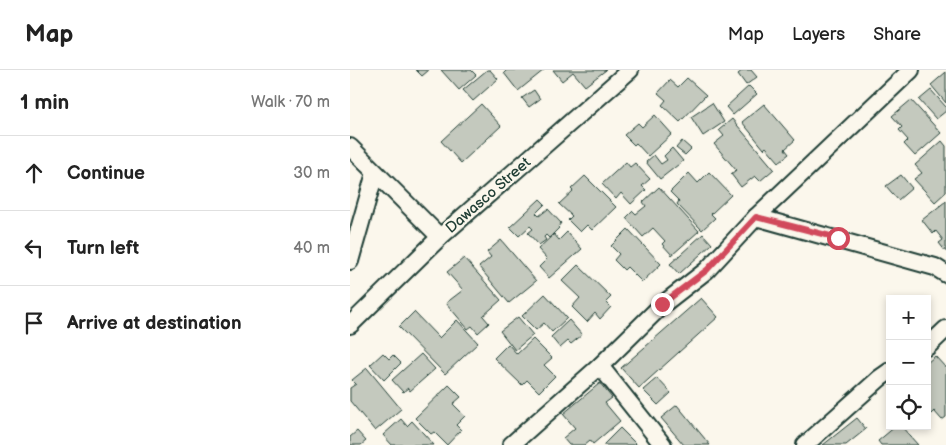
<!DOCTYPE html>
<meta charset="utf-8">
<style>
body{margin:0;font-family:"Balsamiq Sans",sans-serif;background:#f6f6f6;color:#222}
.controls{position:absolute;right:15px;bottom:15px;display:grid;overflow:hidden;border-radius:0px;box-shadow:0 2px 8px #0003}
.controls button{width:45px;height:45px;display:grid;place-items:center;padding:0;border:0;border-bottom:1px solid #e0e0e0;background:#fff;color:#222;font:25px sans-serif}
.stop{position:absolute;width:15px;height:15px;margin:-11px;border:4px solid #d1495b;border-radius:50%;background:#fff}
.stop.end{background:#d1495b;border-color:#fff;box-shadow:0 1px 5px #0008}
.list{margin:0;padding:0;list-style:none}
h2{display:flex;justify-content:space-between;align-items:center;height:65px;margin:0;padding:0 20px;font-size:21px}
h2 small{font-size:16px;font-weight:400;color:#767676}
.list li{display:grid;grid-template-columns:32px 1fr auto;gap:15px;align-items:center;box-sizing:border-box;height:75px;padding:0 20px;border-top:1px solid #e0e0e0}
.list b{display:block;font-size:19px;white-space:nowrap}
.list em{font-size:16px;font-style:normal;color:#767676}
.icon{flex:none;width:28px;height:28px;fill:none;stroke:currentColor;stroke-width:2;stroke-linecap:round;stroke-linejoin:round}
.map{position:relative;flex:none;width:596px;height:375px;overflow:hidden}
header{display:flex;align-items:center;gap:30px;box-sizing:border-box;height:70px;padding:0 25px;background:#fff;border-bottom:1px solid #e0e0e0}
header strong{font-size:24px}
nav{display:flex;gap:28px;margin-inline-start:auto;font-size:18px}
main{display:flex}
aside{flex:1;background:#fff}
.map>svg:first-child{display:block}
</style>
<header>
<strong>Map</strong>
<nav><a>Map</a><a>Layers</a><a>Share</a></nav>
</header>
<main>
<aside>
<h2>1 min<small>Walk · 70 m</small></h2>
<ul class="list">
<li><svg class="icon" aria-label="ahead" viewBox="0 0 24 24"><path d="M12 20V5M6 11l6-6 6 6"/></svg><div><b>Continue</b></div><em>30 m</em></li>
<li><svg class="icon" aria-label="left" viewBox="0 0 24 24"><path d="M17 20v-9H6M10 6l-5 5 5 5"/></svg><div><b>Turn left</b></div><em>40 m</em></li>
<li><svg class="icon" aria-label="arrive" viewBox="0 0 24 24"><path d="M6 21V4h12l-3 4 3 4H6"/></svg><div><b>Arrive at destination</b></div></li>
</ul>
</aside>
<div class="map">
<svg width="596" height="375" viewBox="0 0 596 375">
<rect width="100%" height="100%" fill="#fbf7ec"/>
<filter id="ink" filterUnits="userSpaceOnUse"><feTurbulence type="fractalNoise" baseFrequency=".02" numOctaves="2"/><feDisplacementMap in="SourceGraphic" scale="10" xChannelSelector="R" yChannelSelector="G"/><feConvolveMatrix kernelMatrix="1 2 1 2 8 2 1 2 1" color-interpolation-filters="sRGB"/></filter>
<g filter="url(#ink)">
<g fill="#c4c9be" stroke="#1f3d34">
<polygon points="66,0 79,0 72,6"/>
<polygon points="91,0 121,0 126,5 109,20"/>
<polygon points="137,0 140,0 148,9 123,31 113,20"/>
<polygon points="157,0 194,0 168,21 154,3"/>
<polygon points="203,0 256,0 235,16 223,2 212,11"/>
<polygon points="393,0 401,0 407,7 396,15 388,4"/>
<polygon points="596,2 596,33 581,15"/>
<polygon points="337,8 356,25 330,52 312,35 316,30 308,23 320,10 328,17"/>
<polygon points="399,16 407,24 383,45 376,37"/>
<polygon points="184,20 190,29 179,37 172,28"/>
<polygon points="581,20 596,37 596,41 586,49 569,30"/>
<polygon points="561,30 591,63 565,86 554,74 558,70 549,60 552,57 542,46"/>
<polygon points="362,33 374,52 353,66 341,47"/>
<polygon points="131,34 151,56 111,93 91,71"/>
<polygon points="414,34 445,70 435,79 439,84 429,92 416,77 414,79 392,52"/>
<polygon points="305,45 322,64 298,86 286,73 284,75 274,65 288,53 292,57"/>
<polygon points="382,49 424,99 410,111 405,106 391,117 381,104 386,100 364,74 374,66 369,60"/>
<polygon points="332,71 341,79 335,85 326,78"/>
<polygon points="592,71 596,76 596,122 585,132 564,109 572,103 565,95"/>
<polygon points="322,78 333,91 310,109 296,92 304,85 311,94 317,90 314,86"/>
<polygon points="276,92 280,97 285,93 300,109 292,116 296,120 281,134 271,123 266,129 252,114"/>
<polygon points="359,102 381,125 361,144 365,148 352,160 327,134 329,131 320,122 339,103 348,113"/>
<polygon points="551,105 562,118 548,130 536,116"/>
<polygon points="235,106 266,137 242,160 237,155 230,162 218,150 222,146 209,134 223,121 221,119"/>
<polygon points="309,117 349,161 322,185 312,174 315,171 303,158 293,167 276,148 283,141 286,144 296,136 293,132"/>
<polygon points="190,129 195,134 186,143 189,146 198,139 211,153 208,157 209,158 199,168 196,165 194,167 196,170 189,175 178,163 183,159 180,156 169,166 160,157"/>
<polygon points="596,131 596,182 589,173 593,170 586,161 583,164 572,150"/>
<polygon points="278,159 311,194 292,212 277,197 274,200 264,190 269,184 261,176"/>
<polygon points="217,162 232,179 199,208 189,197 197,189 188,179 204,164 209,170"/>
<polygon points="353,164 362,174 329,204 320,194"/>
<polygon points="151,170 186,211 159,233 129,197 141,187 137,182"/>
<polygon points="114,188 151,230 133,246 139,253 128,263 122,256 118,259 96,233 113,220 97,202"/>
<polygon points="228,195 261,227 256,232 261,237 250,249 245,243 237,252 222,237 230,228 212,211"/>
<polygon points="195,224 217,248 202,262 194,253 186,260 172,246"/>
<polygon points="351,228 368,247 289,318 271,298"/>
<polygon points="64,242 89,268 107,250 128,273 95,304 49,257"/>
<polygon points="168,247 183,265 165,280 150,261"/>
<polygon points="219,250 232,265 221,274 218,271 210,278 201,267"/>
<polygon points="183,269 202,288 194,295 205,306 189,322 177,310 172,315 144,288 158,274 167,284"/>
<polygon points="33,283 39,289 43,285 51,293 34,310 20,295"/>
<polygon points="71,284 85,299 60,321 58,318 53,322 42,310"/>
<polygon points="585,286 596,298 596,347 592,350 584,341 581,344 577,340 577,293"/>
<polygon points="17,298 51,339 25,361 0,331 0,318 6,314 2,310"/>
<polygon points="307,308 321,323 308,335 293,320"/>
<polygon points="250,313 262,328 255,333 270,351 243,374 240,370 234,375 219,375 213,368 225,358 213,344"/>
<polygon points="99,315 111,327 103,334 115,346 106,355 111,360 97,375 84,362 81,364 65,348"/>
<polygon points="327,335 360,375 334,375 311,348"/>
<polygon points="507,348 516,359 496,375 473,375"/>
<polygon points="51,349 57,356 62,351 84,375 42,375 33,365"/>
<polygon points="546,356 551,356 568,375 531,375 528,371"/>
<polygon points="270,358 287,375 253,375"/>
<polygon points="7,361 16,371 11,375 0,375 0,367"/>
</g>
<g fill="none" stroke-linecap="round" stroke-linejoin="round">
<defs>
<g id="minor">
<polyline points="0,77 90,167"/>
<polyline points="406,147 585,197 596,204"/>
<polyline points="0,191 25,103"/>
<polyline points="0,255 90,167 280,0"/>
<polyline points="577,277 596,259"/>
<polyline points="250,296 313,375"/>
<polyline points="161,375 250,296 312,235 357,200 406,147 561,0"/>
<polyline points="455,375 530,308 540,301"/>
</g>
</defs>
<use href="#minor" stroke="#1f3d34" stroke-width="20"/>
<use href="#minor" stroke="#fbf7ec" stroke-width="16"/>
</g>
</g>
<g fill="none" stroke-linecap="round" stroke-linejoin="round" filter="url(#ink)">
<polyline stroke="#d1495b" stroke-width="6" points="312,234 357,200 406,147 488,168"/>
</g>
<g text-anchor="middle" stroke-width="4.5" stroke-linejoin="round" paint-order="stroke">
<g font-size="15" fill="#1f3d34" stroke="#fbf7ec">
<text transform="translate(138 125) rotate(-41)" y="5">Dawasco Street</text>
</g>
</g>
</svg>
<div class="controls">
<button>+</button>
<button>−</button>
<button><svg class="icon" aria-label="locate" viewBox="0 0 24 24"><circle cx="12" cy="12" r="6"/><path d="M12 2v4M12 18v4M2 12h4M18 12h4"/></svg></button>
</div>
<div class="stop" style="left:488px;top:168px"></div>
<div class="stop end" style="left:312px;top:234px"></div>
</div>
</main>
